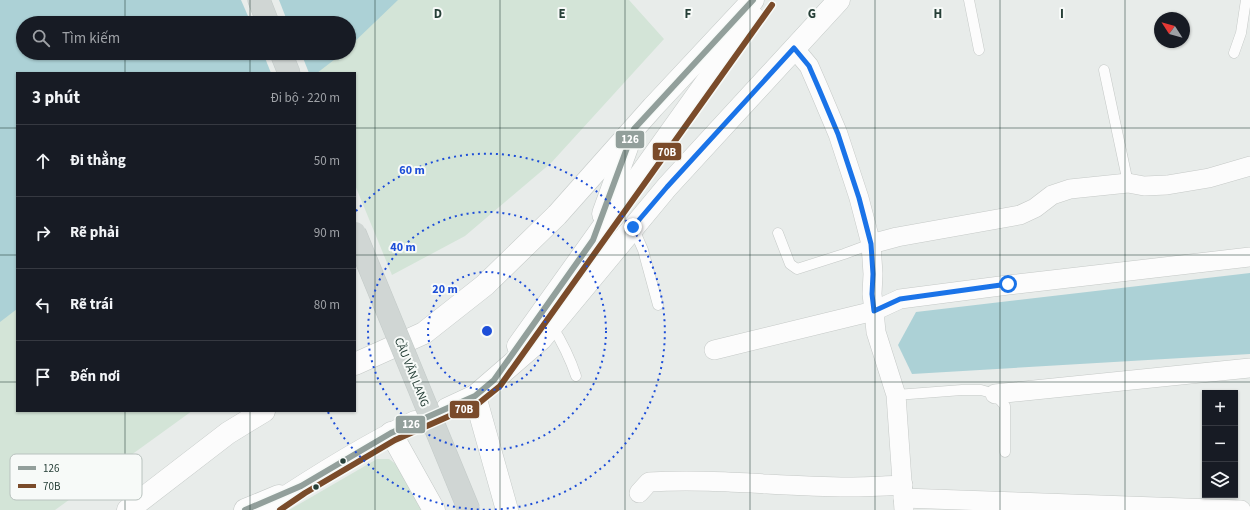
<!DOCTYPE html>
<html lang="vi">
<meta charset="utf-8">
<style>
body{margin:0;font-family:"Source Sans 3",sans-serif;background:#20242c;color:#f1f3f6}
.controls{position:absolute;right:12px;bottom:12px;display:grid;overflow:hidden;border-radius:0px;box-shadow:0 1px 3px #0004}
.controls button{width:36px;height:36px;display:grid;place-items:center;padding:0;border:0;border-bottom:1px solid #363941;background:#171b24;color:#f1f3f6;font:20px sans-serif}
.compass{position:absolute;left:1154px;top:12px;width:36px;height:36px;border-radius:50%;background:#171b24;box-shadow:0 1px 3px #0004;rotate:306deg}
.stop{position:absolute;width:12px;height:12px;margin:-9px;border:3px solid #1a73e8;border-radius:50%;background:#fff}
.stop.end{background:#1a73e8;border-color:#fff;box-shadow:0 1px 4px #0008}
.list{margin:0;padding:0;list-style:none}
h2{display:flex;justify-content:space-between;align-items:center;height:52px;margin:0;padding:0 16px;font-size:17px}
h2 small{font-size:13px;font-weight:400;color:#9ea1a6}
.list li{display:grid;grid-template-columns:26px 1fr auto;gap:12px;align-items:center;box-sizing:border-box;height:72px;padding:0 16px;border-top:1px solid #363941}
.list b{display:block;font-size:15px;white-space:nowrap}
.list em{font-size:13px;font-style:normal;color:#9ea1a6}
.icon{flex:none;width:22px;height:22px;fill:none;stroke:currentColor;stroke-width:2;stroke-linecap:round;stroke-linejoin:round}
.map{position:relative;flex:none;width:1250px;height:510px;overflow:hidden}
.search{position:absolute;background:#171b24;box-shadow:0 1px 3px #0004;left:16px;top:16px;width:340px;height:44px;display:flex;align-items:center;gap:10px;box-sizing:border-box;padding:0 14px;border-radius:22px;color:#9ea1a6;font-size:15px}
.panel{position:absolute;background:#171b24;box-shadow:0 1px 3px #0004;left:16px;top:72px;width:340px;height:340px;border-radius:0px}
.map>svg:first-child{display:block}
</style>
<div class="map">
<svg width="1250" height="510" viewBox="0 0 1250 510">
<rect width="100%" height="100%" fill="#e8ecea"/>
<g fill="#d3e4d7" fill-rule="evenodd">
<path d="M0 0H629L664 39 551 163 465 236 392 275 355 185V73H17V411H192L55 510H0ZM23 23H349V53H23Z"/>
<polygon points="377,459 389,459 397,465 424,510 289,510"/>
</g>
<g fill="#acd1d6">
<polygon points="0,0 398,0 349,47 349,23 23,23 23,53 343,53 317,73 17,73 17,309 0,322"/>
<polygon points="1250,273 1250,354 912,374 898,345 916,312"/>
</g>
<g fill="#e8ecea">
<polygon points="241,0 279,0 288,23 251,23"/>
<polygon points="263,53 301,53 309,73 271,73"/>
</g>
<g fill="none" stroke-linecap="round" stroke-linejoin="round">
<defs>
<g id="lane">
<polyline points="969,0 979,50"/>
<polyline points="1234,53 1241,33 1246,0"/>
<polyline points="1104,70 1128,183"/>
<polyline points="633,227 643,250 658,305"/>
<polyline points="778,233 790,264 797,269 844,254 871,244"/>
<path d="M552 326C562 342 570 358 576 376"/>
<polyline points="896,395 962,390 981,390 995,394 1005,406 1005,452"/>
</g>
<g id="street">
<polyline points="871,244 897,237 1020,215 1035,208 1052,195 1070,189 1128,183 1144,186 1167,185 1209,178 1250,166"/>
<polyline points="714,350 874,311 872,294 873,274 871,244 859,198 838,134 819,89 809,66 794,48"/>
<polyline points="995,394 1250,368"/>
<path d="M639 493 649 482C716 478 782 487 848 487 866 487 885 486 903 485"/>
<polyline points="903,498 1241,510"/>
<polyline points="904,510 896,395 876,332 874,311 900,299 1008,285 1250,257"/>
</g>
<g id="secondary">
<polyline points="603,214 630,139"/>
<polyline points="518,346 753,17"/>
<polyline points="355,364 424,333 485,285 557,215 653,107 753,0"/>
<polyline points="475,396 507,510"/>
<polyline points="447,409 475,396 541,339 667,187 839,0"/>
<polyline points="391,433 434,510"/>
<polyline points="128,510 228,433 264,411"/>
<polyline points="245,510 279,496"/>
<path d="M266 510C314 478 363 447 415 422"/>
</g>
<g id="primary">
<polyline points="259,0 268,23"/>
<polyline points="281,53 289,73"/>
</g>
</defs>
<use href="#lane" stroke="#c5c9c7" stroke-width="11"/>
<use href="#street" stroke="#c5c9c7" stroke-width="20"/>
<use href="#secondary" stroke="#c4c9c7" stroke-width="23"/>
<use href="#primary" stroke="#c3cac8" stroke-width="23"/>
<use href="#lane" stroke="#fcfcfc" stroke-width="10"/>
<use href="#street" stroke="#fcfcfc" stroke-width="19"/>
<use href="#secondary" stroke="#fcfcfc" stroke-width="22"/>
<use href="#primary" stroke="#d0d6d4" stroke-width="22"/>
<defs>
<polyline id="primary-bridge" points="355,233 469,510"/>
</defs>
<use href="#primary-bridge" stroke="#c3cac8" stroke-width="23" stroke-linecap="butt"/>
<use href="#primary-bridge" stroke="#d0d6d4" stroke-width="22"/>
<defs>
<polyline id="bus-1" points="245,510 301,486 391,433 475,396 494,380 593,240 634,129 753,0"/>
<polyline id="bus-2" points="280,510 305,493 395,440 479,403 500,386 772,5"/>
</defs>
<use href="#bus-1" stroke="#f7faf8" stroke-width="9"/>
<use href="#bus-2" stroke="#f7faf8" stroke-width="9"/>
<use href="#bus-1" stroke="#929f9b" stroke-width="6"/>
<use href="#bus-2" stroke="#7a4b2a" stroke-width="6"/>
</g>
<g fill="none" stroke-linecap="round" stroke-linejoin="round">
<polyline stroke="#1a73e8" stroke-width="5" points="633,227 667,187 794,48 809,66 819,89 838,134 859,198 871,244 873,274 872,294 874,311 900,299 1008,284"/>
</g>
<path fill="none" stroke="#263f37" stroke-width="1" stroke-opacity="0.55" d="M125 0V23M250 0V23M375 0V510M500 0V510M625 0V510M750 0V510M875 0V510M1000 0V510M1125 0V510M125 53V73M250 53V73M0 128H17M355 128H1250M0 255H17M355 255H1250M0 382H17M355 382H1250M125 411V510M250 411V510"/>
<g fill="none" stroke="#1d4ed8" stroke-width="2" stroke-dasharray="2 4">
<circle cx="487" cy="331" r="59"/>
<circle cx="487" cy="331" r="119"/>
<path d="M356 211A178 178 0 1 1 328 412"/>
</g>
<g fill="#263f37" stroke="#f7faf8" stroke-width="1.5">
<circle cx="343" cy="461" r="3.5"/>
<circle cx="316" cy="487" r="3.5"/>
</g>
<g text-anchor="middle" stroke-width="4" stroke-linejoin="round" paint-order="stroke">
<g font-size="12" fill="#263f37" stroke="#f7faf8">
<text transform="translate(412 372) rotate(68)" y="4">CẦU VĂN LANG</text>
</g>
</g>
<rect x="10" y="454" width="132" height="46" rx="6" fill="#f7faf8" stroke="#b8c2be" stroke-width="1"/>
<rect x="18" y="466" width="18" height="4" fill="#929f9b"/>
<rect x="18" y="484" width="18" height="4" fill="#7a4b2a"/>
<g font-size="11" fill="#263f37">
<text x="43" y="472">126</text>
<text x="43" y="490">70B</text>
</g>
<g font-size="13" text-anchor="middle" font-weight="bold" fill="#263f37" stroke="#f7faf8" stroke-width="4" stroke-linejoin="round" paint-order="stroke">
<text x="438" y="18">D</text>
<text x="562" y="18">E</text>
<text x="688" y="18">F</text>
<text x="812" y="18">G</text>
<text x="938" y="18">H</text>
<text x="1062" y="18">I</text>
</g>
<circle cx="487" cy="331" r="6" fill="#1d4ed8" stroke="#f7faf8" stroke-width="2"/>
<g font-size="12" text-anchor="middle" font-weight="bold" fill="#1d4ed8" stroke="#f7faf8" stroke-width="4" stroke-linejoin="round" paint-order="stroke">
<text x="412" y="174">60 m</text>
<text x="403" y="251">40 m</text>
<text x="445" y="293">20 m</text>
</g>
<g stroke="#f7faf8" stroke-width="1.5">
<rect x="615" y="130" width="30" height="19" rx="4" fill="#929f9b"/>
<rect x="652" y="142" width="30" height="19" rx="4" fill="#7a4b2a"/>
<rect x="449" y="400" width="31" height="19" rx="4" fill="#7a4b2a"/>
<rect x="395" y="415" width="31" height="19" rx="4" fill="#929f9b"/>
</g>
<g font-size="11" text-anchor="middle" font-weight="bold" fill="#fff">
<text x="630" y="143">126</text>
<text x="667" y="156">70B</text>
<text x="464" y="413">70B</text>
<text x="411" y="428">126</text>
</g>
</svg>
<div class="controls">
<button>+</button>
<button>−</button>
<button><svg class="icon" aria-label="layers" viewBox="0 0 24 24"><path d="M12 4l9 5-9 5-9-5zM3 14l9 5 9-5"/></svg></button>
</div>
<svg class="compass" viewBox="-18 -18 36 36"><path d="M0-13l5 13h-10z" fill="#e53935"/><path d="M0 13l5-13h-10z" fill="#9ea1a6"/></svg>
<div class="stop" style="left:1008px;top:284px"></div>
<div class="stop end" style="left:633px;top:227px"></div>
<div class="search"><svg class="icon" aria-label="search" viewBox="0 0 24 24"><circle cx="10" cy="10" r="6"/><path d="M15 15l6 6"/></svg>Tìm kiếm</div>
<section class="panel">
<h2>3 phút<small>Đi bộ · 220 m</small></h2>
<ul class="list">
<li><svg class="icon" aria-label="ahead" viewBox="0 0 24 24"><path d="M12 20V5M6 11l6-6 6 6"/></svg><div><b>Đi thẳng</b></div><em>50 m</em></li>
<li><svg class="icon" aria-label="right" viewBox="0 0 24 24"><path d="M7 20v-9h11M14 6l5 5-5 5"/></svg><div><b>Rẽ phải</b></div><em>90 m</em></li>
<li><svg class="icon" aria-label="left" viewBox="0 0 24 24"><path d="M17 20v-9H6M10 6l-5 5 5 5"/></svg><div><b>Rẽ trái</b></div><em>80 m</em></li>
<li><svg class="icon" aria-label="arrive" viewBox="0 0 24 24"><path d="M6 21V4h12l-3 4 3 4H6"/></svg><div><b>Đến nơi</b></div></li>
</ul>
</section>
</div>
